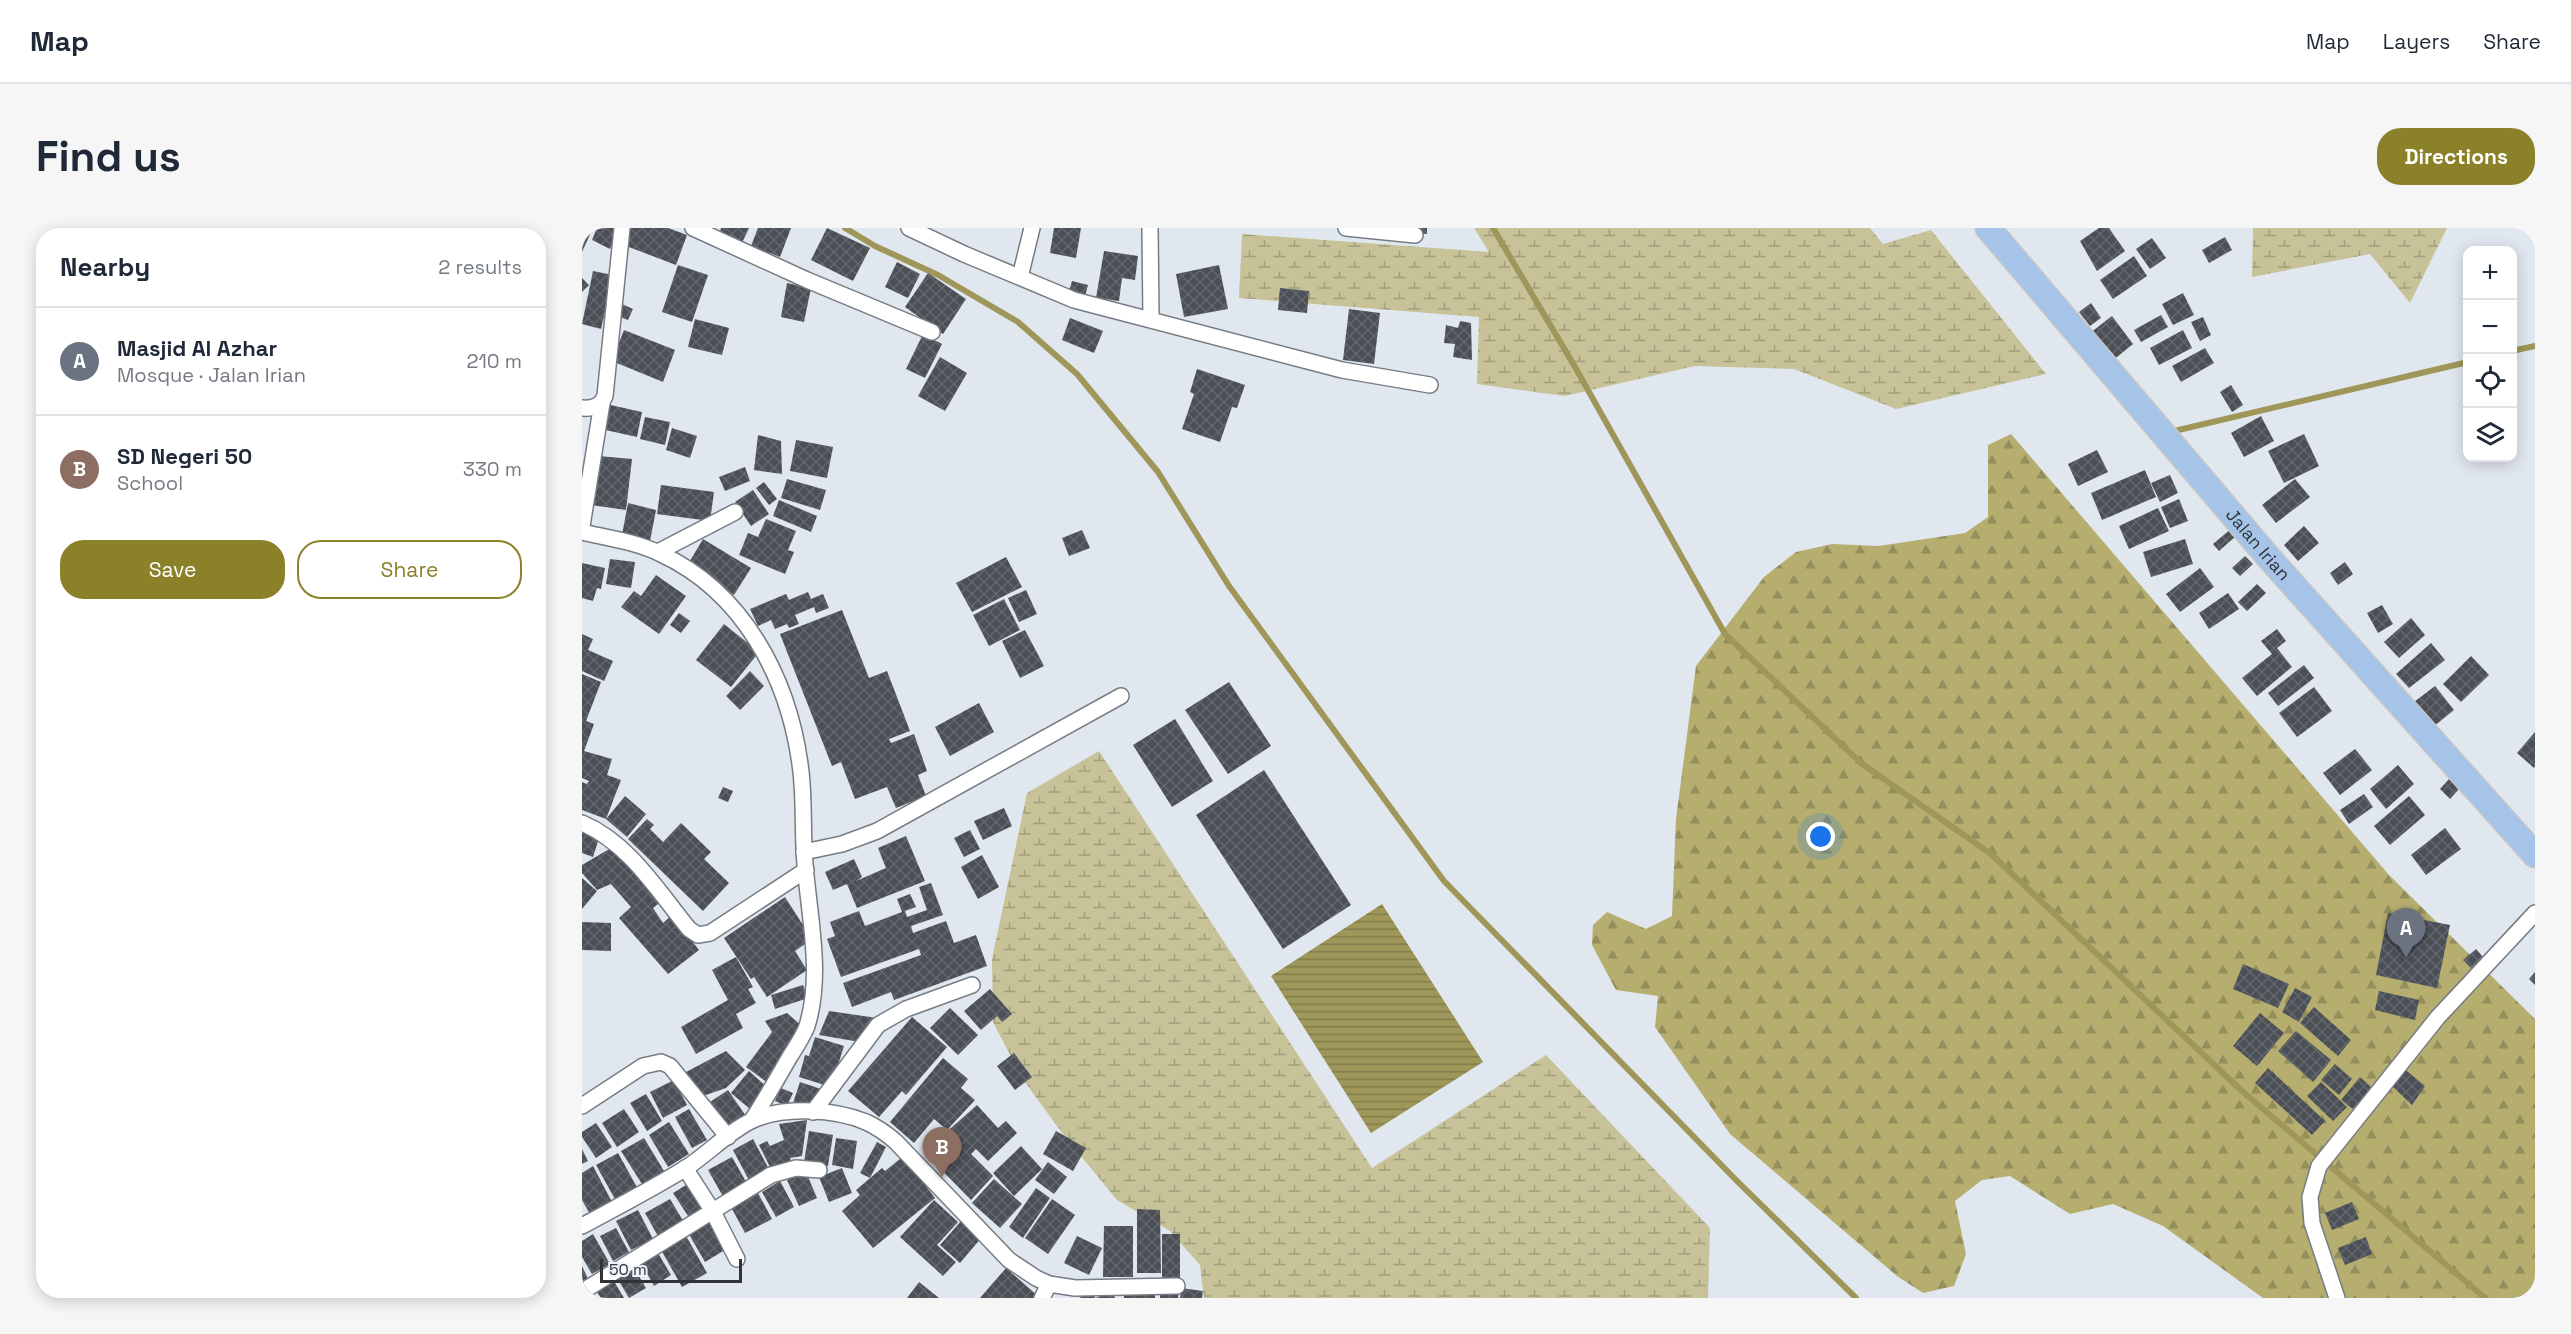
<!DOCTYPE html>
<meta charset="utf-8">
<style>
body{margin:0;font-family:"Space Grotesk",sans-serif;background:#f6f6f7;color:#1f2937}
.controls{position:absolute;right:18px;top:18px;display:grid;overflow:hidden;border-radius:12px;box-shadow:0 3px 15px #0003}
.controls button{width:54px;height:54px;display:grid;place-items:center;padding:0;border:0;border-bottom:2px solid #e0e1e3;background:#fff;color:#1f2937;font:30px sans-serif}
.scale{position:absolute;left:18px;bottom:15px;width:142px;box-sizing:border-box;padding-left:6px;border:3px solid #313437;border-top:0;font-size:16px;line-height:21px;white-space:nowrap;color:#313437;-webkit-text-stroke:4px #eef4fc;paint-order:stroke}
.you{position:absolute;left:1239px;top:609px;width:21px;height:21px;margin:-15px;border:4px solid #fff;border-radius:50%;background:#1a73e8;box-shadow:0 0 0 9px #1a73e833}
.badge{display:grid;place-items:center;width:39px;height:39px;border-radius:50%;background:#8b8128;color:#fff;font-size:20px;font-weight:700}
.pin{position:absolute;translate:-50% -50px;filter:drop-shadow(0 2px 3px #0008)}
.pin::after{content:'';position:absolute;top:32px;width:21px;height:18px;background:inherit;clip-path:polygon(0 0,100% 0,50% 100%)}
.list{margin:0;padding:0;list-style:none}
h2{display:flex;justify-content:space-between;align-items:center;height:78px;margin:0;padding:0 24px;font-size:26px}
h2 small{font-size:20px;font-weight:400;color:#747a83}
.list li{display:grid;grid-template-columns:39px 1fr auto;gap:18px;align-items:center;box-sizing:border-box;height:108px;padding:0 24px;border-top:2px solid #e0e1e3}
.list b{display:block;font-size:22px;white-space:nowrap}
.list p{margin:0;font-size:20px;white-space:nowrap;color:#747a83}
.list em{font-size:20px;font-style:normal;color:#747a83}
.actions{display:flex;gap:12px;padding:18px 24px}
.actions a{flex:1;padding:14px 0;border:2px solid #8b8128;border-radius:24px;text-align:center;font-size:21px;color:#8b8128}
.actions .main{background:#8b8128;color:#fff}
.icon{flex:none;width:33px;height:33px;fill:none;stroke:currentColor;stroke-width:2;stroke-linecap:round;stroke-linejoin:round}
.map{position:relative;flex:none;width:1953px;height:1070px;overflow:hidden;border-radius:24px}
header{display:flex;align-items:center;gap:36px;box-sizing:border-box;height:84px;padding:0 30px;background:#fff;border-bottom:2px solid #e0e1e3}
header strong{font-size:28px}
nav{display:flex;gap:33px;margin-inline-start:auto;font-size:21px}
.intro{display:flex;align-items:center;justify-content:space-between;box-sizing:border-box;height:144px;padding:0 36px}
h1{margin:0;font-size:42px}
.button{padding:15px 27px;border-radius:24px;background:#8b8128;color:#fff;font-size:21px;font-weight:700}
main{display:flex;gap:36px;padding:0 36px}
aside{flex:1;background:#fff;border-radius:24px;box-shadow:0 3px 15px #0003}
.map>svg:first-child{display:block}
</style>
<header>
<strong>Map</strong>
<nav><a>Map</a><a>Layers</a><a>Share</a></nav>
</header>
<div class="intro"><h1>Find us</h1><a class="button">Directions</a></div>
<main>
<aside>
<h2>Nearby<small>2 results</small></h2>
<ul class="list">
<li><span class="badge" style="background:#6b7280">A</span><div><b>Masjid Al Azhar</b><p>Mosque · Jalan Irian</p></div><em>210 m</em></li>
<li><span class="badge" style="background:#8d6e63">B</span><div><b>SD Negeri 50</b><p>School</p></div><em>330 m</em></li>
</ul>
<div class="actions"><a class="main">Save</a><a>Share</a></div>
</aside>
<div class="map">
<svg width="1953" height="1070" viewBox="0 0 1953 1070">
<defs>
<pattern id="forest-firs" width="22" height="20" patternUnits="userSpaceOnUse" patternTransform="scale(1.5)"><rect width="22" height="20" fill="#b5ae6f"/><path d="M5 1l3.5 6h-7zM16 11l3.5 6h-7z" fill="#948e5c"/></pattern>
<pattern id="wetland-marsh" width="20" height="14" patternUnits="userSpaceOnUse" patternTransform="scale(1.5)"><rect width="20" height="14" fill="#c7c297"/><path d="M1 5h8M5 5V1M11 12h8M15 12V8" fill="none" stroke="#a29e7c"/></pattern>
<pattern id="water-rules" width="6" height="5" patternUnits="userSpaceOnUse" patternTransform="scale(1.5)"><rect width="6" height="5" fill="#9e9759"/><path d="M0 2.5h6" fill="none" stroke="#817c4a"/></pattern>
<pattern id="building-cross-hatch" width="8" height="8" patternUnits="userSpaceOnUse" patternTransform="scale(1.5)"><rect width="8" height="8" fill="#4b5057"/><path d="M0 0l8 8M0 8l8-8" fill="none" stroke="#63676d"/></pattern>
</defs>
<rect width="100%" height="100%" fill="#e1e7ef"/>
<polygon fill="url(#forest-firs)" points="1429,206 1807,647 1953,791 1953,1070 1681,1070 1581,998 1531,976 1488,986 1428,948 1400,952 1373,973 1384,1026 1372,1058 1341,1065 1315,1048 1148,906 1073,799 1076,768 1034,762 1010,717 1011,697 1025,684 1064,701 1090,688 1094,591 1114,438 1182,349 1214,324 1250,316 1297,318 1383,305 1406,289 1406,217"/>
<g fill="url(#wetland-marsh)">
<polygon points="892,0 1288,0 1301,16 1349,2 1464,146 1314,181 1212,141 1113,138 983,168 895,156 897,89 657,70 660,6 907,24"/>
<polygon points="1671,0 1865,0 1828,75 1788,26 1670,49"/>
<polygon points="517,523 790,940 964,827 1128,1000 1126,1070 622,1070 618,1037 588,1003 535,972 480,905 440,850 411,794 410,731 445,565"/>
</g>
<polygon fill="url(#water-rules)" points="800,676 901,834 789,905 689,748"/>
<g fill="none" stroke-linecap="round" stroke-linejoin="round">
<g stroke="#9e9759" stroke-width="6">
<polyline points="263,0 293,18 356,47 436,94 495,146 576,244 647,358 862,653 1155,953 1274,1070"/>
<polyline points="911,0 993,139 1143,406 1279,535 1409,626 1661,864 1903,1070"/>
<polyline points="1930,123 1953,118"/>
<polyline points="1588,204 1886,134"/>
</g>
</g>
<g fill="url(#building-cross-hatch)">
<polygon points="0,0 11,0 0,24"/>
<polygon points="15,0 37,0 28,21 10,12"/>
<polygon points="45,0 86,0 105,7 94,37 39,16"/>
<polygon points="139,0 167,0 160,15 138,4"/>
<polygon points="176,0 209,0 198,29 169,18"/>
<polygon points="245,0 288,20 271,53 229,32"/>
<polygon points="472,0 499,0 494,30 468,25"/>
<polygon points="819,0 845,0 845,6 818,3"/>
<polygon points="1517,0 1527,0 1543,23 1515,43 1498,13"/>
<polygon points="1643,9 1650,22 1627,35 1620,22"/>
<polygon points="1570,10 1584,30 1568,41 1554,21"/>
<polygon points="522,23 556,28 553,52 540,50 537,73 514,70"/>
<polygon points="1552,28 1565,48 1531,71 1518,52"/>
<polygon points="315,34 338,46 326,70 303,59"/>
<polygon points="96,37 126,47 110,94 80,84"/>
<polygon points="637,37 646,81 602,89 594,46"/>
<polygon points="11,43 31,47 19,101 0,96"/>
<polygon points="346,45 384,71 361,106 323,79"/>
<polygon points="0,50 7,57 0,64"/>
<polygon points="490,53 506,57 502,72 486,67"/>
<polygon points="205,55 229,60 222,94 199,89"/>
<polygon points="698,60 727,63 725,85 696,82"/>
<polygon points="1601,65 1612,87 1591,97 1580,76"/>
<polygon points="1509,75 1519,90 1508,98 1497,84"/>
<polygon points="40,76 51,81 46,92 35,88"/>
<polygon points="767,81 798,85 792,136 761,132"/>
<polygon points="1579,87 1586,99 1559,114 1552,102"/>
<polygon points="1530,88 1551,116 1530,133 1508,105"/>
<polygon points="1621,89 1629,107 1618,113 1609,94"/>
<polygon points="488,90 521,103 512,125 480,112"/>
<polygon points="113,91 147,100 140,127 106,119"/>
<polygon points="878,93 889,95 890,132 871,129 873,116 862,115 864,97 876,100"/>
<polygon points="42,102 93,122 81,154 30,133"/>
<polygon points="1601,102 1610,120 1577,137 1568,120"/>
<polygon points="341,106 360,116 343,150 324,141"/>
<polygon points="1623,120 1632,135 1599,154 1590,138"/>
<polygon points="358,129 385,145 363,183 336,168"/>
<polygon points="615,141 663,157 655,180 650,179 638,214 600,201 612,166 608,164"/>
<polygon points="1649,157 1661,177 1650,184 1638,164"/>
<polygon points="24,176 60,184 55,209 19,201"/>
<polygon points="1679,188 1692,213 1662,229 1649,205"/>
<polygon points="63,189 88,194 83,217 58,211"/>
<polygon points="90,200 115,208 108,230 84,222"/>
<polygon points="1722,206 1737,238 1702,255 1686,223"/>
<polygon points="176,207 199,213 200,246 172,242"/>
<polygon points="214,212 251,219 245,250 208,243"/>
<polygon points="1515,222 1526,244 1496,258 1486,236"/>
<polygon points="17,228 50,231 44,282 9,277"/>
<polygon points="163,239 168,253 143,263 137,249"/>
<polygon points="1563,242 1574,269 1520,292 1509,265"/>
<polygon points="1588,247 1596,265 1578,274 1569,255"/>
<polygon points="205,251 244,262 238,282 199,270"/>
<polygon points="1713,251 1728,269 1694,295 1680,277"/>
<polygon points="182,254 195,271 187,277 174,260"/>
<polygon points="79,257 132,264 128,293 75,286"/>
<polygon points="171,262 187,286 169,298 153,274"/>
<polygon points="1597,271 1606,293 1588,300 1579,279"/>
<polygon points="197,272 235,288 229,304 191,288"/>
<polygon points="46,275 74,282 68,313 40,307"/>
<polygon points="1576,280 1587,303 1547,321 1537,298"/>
<polygon points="184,291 214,303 206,322 212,324 203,346 157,327 166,305 176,309"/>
<polygon points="1722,298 1737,315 1716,333 1702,317"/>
<polygon points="1649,301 1654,308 1637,323 1631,316"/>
<polygon points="500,302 508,320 487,328 480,310"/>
<polygon points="121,311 169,340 152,367 105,338"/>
<polygon points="1603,311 1611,336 1569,349 1561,324"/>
<polygon points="1663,328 1671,336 1658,348 1650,340"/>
<polygon points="424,329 440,359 390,384 374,355"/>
<polygon points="28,331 53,334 49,360 24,356"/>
<polygon points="1763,334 1771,346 1756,357 1748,345"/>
<polygon points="0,335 23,340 19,361 15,360 11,373 0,370"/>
<polygon points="1618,340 1632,359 1598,384 1584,366"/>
<polygon points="74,347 104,368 77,406 39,379 52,363 59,368"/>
<polygon points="1675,356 1684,365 1665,383 1656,374"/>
<polygon points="444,362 455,386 437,394 426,370"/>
<polygon points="226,364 229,371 241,366 247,380 234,385 232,379 213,387 217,396 207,400 205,396 193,401 189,392 176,398 168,381 204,366 207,372"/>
<polygon points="1646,365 1657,381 1627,401 1617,385"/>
<polygon points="422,371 438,402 407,418 391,387"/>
<polygon points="1800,377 1811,396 1796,405 1785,385"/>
<polygon points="260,382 287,450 305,443 328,503 307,511 309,515 332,506 345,543 336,547 344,568 314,580 305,559 273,571 259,534 250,538 198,406"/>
<polygon points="97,385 108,393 99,405 88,397"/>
<polygon points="1829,390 1843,407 1817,430 1802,414"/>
<polygon points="142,396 177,424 149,459 114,432"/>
<polygon points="1695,401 1704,413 1695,420 1710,439 1675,468 1660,450 1690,426 1679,413"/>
<polygon points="443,402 462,438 438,450 420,413"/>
<polygon points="0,406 11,411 6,422 31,433 22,453 0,443"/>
<polygon points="1849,415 1863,432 1827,460 1814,446"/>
<polygon points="1889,428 1907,447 1879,474 1861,456"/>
<polygon points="1722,437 1732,450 1696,478 1686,465"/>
<polygon points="168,443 182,458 158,482 144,468"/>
<polygon points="0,446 19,454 4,493 12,496 2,523 30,531 25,547 39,552 24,591 43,568 64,586 45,609 24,591 0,582 0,554 5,556 7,553 0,550"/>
<polygon points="647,454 689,518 646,546 603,482"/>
<polygon points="1853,458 1872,482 1851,499 1832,474"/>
<polygon points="1732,459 1750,483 1715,509 1697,485"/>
<polygon points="397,475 412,504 368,528 353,499"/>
<polygon points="593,491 631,553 590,579 551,517"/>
<polygon points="1953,504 1953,538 1952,540 1935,525"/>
<polygon points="1773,521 1790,542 1758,567 1741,545"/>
<polygon points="1816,537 1832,556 1804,581 1788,561"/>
<polygon points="682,542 769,677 701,721 614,587"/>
<polygon points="1867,551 1877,561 1868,571 1858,561"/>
<polygon points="141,559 151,563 146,574 136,570"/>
<polygon points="1782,566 1791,579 1767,596 1758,582"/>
<polygon points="1827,568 1843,587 1808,617 1792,598"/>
<polygon points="422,580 430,598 401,612 392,593"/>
<polygon points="65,591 72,597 68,601 81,614 99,595 129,624 122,631 147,655 121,683 46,611"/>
<polygon points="0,600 18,607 11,629 0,625"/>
<polygon points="1863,600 1879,621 1844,647 1829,627"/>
<polygon points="388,602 398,621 382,629 372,610"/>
<polygon points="324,608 343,653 275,680 265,656 251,662 243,644 272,631 280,649 274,653 304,640 296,620"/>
<polygon points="34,617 81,672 71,680 81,695 90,687 117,722 86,746 37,690 49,679 29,656 15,662 0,645 0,637"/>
<polygon points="400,627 417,659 396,671 379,639"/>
<polygon points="0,650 15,663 0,681"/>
<polygon points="349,655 361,687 329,698 331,705 364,693 372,715 394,707 405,738 312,772 309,764 270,779 261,755 339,727 337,721 259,749 245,711 253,708 248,694 277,683 283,698 320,684 315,671 328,666 334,679 323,683 325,689 345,682 337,659"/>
<polygon points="203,669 230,711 213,723 225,742 185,769 172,749 169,751 142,710"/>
<polygon points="1806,685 1868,697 1855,760 1794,747"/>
<polygon points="0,694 29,695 29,723 0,722"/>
<polygon points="1894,721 1901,729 1889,740 1881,732"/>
<polygon points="154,729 171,759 166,761 174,775 154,786 161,800 114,826 99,799 146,772 130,742"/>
<polygon points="1661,736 1707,756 1696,780 1651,761"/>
<polygon points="1953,744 1953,757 1947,751"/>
<polygon points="221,757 226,770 193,781 189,767"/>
<polygon points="1713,760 1730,769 1717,794 1700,784"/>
<polygon points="408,761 430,786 420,794 415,788 399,802 382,783"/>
<polygon points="1797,763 1837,772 1833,792 1793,782"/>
<polygon points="1732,779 1769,812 1756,828 1718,795"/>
<polygon points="368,780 396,807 376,827 348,800"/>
<polygon points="247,783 295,790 278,814 237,807"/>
<polygon points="205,785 221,799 186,855 164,839 190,804 183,793"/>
<polygon points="1678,785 1702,805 1675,838 1651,818"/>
<polygon points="330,789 365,819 324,867 320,863 297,889 266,863"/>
<polygon points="1714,803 1749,832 1731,854 1696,823"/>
<polygon points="233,809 262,818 249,859 217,849 223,827 227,828"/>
<polygon points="144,823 163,842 144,860 121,868 104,844"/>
<polygon points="432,825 450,849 433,862 415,838"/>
<polygon points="361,830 386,851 379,860 393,872 365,902 352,891 332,915 308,894"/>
<polygon points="1753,836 1770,851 1757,867 1739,852"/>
<polygon points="1820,839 1843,858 1830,877 1808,856"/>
<polygon points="1686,840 1743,893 1730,907 1673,855"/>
<polygon points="167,843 186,860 168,881 149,865"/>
<polygon points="1778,849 1789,859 1771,881 1759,872"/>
<polygon points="92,852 105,877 81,890 68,864"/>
<polygon points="218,854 239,861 233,882 211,875"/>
<polygon points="1739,854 1765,879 1751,893 1725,868"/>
<polygon points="199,860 211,865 205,878 193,873"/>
<polygon points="146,862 166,891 144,905 125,876"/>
<polygon points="64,866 80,893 65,903 48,875"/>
<polygon points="395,877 416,900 424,893 435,905 406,933 394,921 389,926 411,948 389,972 342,924"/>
<polygon points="42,881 57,904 35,919 20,895"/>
<polygon points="107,881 125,912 110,920 93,889"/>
<polygon points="225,892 220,928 208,930 211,937 191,945 177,917 185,913 188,918 202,912 197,896"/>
<polygon points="87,894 107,926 86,939 67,907"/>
<polygon points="14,895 30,919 14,930 0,909 0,904"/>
<polygon points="227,903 251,907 246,938 222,934"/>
<polygon points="474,903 504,920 491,943 461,926"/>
<polygon points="62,910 82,943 60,956 39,923"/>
<polygon points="254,910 275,913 271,941 250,937"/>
<polygon points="171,911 190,947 170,958 151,922"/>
<polygon points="295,914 304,919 288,950 278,945"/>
<polygon points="439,918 460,941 432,968 411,945"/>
<polygon points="0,921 6,933 0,936"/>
<polygon points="36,925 56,961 34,973 14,937"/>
<polygon points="324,926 347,954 343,957 353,970 291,1020 260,983 278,967 274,962 300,940 303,943"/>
<polygon points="150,929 167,959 143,972 126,942"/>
<polygon points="466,934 485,949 472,966 453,952"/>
<polygon points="11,938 30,974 8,986 0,972 0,945"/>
<polygon points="260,940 270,965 247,974 237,949"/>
<polygon points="224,944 235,970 217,978 205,952"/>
<polygon points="412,951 440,976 418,1000 390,975"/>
<polygon points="198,953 212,979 194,989 180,964"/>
<polygon points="109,954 125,980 108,991 91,965"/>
<polygon points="454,960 468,970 441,1010 427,999"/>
<polygon points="176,965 190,991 163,1005 149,979"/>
<polygon points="88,971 103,996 77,1010 63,985"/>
<polygon points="470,971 493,987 466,1026 443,1010"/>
<polygon points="352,972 376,994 355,1017 374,1034 361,1048 318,1009"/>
<polygon points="1770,974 1777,991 1750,1002 1743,985"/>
<polygon points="555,981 578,982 579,1045 555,1045"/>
<polygon points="56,982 71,1011 49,1022 34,993"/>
<polygon points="128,989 146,1020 123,1034 105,1003"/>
<polygon points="380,992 400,1009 378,1035 358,1017"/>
<polygon points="522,998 551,998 551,1049 521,1049"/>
<polygon points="34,1000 47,1024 31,1033 18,1008"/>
<polygon points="11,1006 28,1036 10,1046 0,1029 0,1013"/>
<polygon points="103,1006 125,1045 100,1059 78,1020"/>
<rect x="580" y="1006" width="18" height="44"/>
<polygon points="495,1008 520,1020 507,1047 482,1035"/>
<polygon points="1784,1009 1790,1026 1763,1037 1756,1020"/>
<polygon points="76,1025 89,1047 72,1058 59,1035"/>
<polygon points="0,1038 7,1053 0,1056"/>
<polygon points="51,1038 64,1060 47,1070 34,1048"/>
<polygon points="424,1040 457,1069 456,1070 398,1070"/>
<polygon points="30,1050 42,1070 19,1070 13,1061"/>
<polygon points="337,1054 357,1070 325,1070"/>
<polygon points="542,1060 573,1061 573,1070 542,1070"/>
<polygon points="599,1060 621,1063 620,1070 598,1070"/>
<polygon points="529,1063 533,1070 514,1070"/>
<polygon points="578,1063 597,1065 596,1070 578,1070"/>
<polygon points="510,1064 513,1070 497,1070"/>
</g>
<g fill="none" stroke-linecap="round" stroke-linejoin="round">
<defs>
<g id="minor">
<polyline points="111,0 225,52 350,104"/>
<polyline points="327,0 382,26 492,72 760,142 848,157"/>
<polyline points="568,0 569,90"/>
<polyline points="764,0 833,7"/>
<polyline points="438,49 450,0"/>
<path d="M0 180C11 181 19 178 23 168L40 0"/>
<polyline points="0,298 20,175"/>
<path d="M0 304C26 310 55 314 79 326 161 364 206 449 218 536 223 569 220 603 223 636 227 689 241 746 225 798 221 809 213 820 207 830 195 851 183 872 170 892"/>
<polyline points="76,324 153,284"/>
<path d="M0 595C47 615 76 663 107 701L116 707 128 705 224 642"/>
<polyline points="222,624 260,616 295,603 539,468"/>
<polyline points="0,878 61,838 79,834 88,838 146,909"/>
<polyline points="231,884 296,797 324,781 390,757"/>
<polyline points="103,940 130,982 155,1031"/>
<path d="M0 998C35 979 70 961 104 940 127 925 147 903 171 892 203 878 253 881 284 894 295 899 305 906 314 914L427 1032 454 1050 467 1056 493 1060 595 1058"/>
<polyline points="6,1060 189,947 214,940 237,942"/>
<polyline points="460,1070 467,1056"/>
<polyline points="1755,1070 1730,995 1728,969 1737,938 1856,789 1953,685"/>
</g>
<g id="primary">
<path id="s1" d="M1406 0 1688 331 1953 627"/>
</g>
</defs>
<use href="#minor" stroke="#767c83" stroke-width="18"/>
<use href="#primary" stroke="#c5c6c7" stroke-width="27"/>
<use href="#minor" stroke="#fff" stroke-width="15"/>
<use href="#primary" stroke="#a6c3e8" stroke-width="24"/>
</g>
<g text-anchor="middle" stroke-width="6" stroke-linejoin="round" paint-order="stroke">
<g font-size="18" fill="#313437" stroke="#eef4fc">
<text dy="6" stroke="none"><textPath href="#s1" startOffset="416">Jalan Irian</textPath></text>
</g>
</g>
</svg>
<div class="controls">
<button>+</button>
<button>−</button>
<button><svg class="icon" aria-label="locate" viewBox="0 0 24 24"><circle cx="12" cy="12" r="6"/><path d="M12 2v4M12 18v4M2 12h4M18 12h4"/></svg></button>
<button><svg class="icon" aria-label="layers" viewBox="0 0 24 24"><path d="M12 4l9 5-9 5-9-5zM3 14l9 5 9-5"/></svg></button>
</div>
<div class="scale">50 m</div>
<div class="you"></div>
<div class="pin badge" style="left:1824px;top:730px;background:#6b7280">A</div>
<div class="pin badge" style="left:360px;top:949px;background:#8d6e63">B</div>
</div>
</main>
